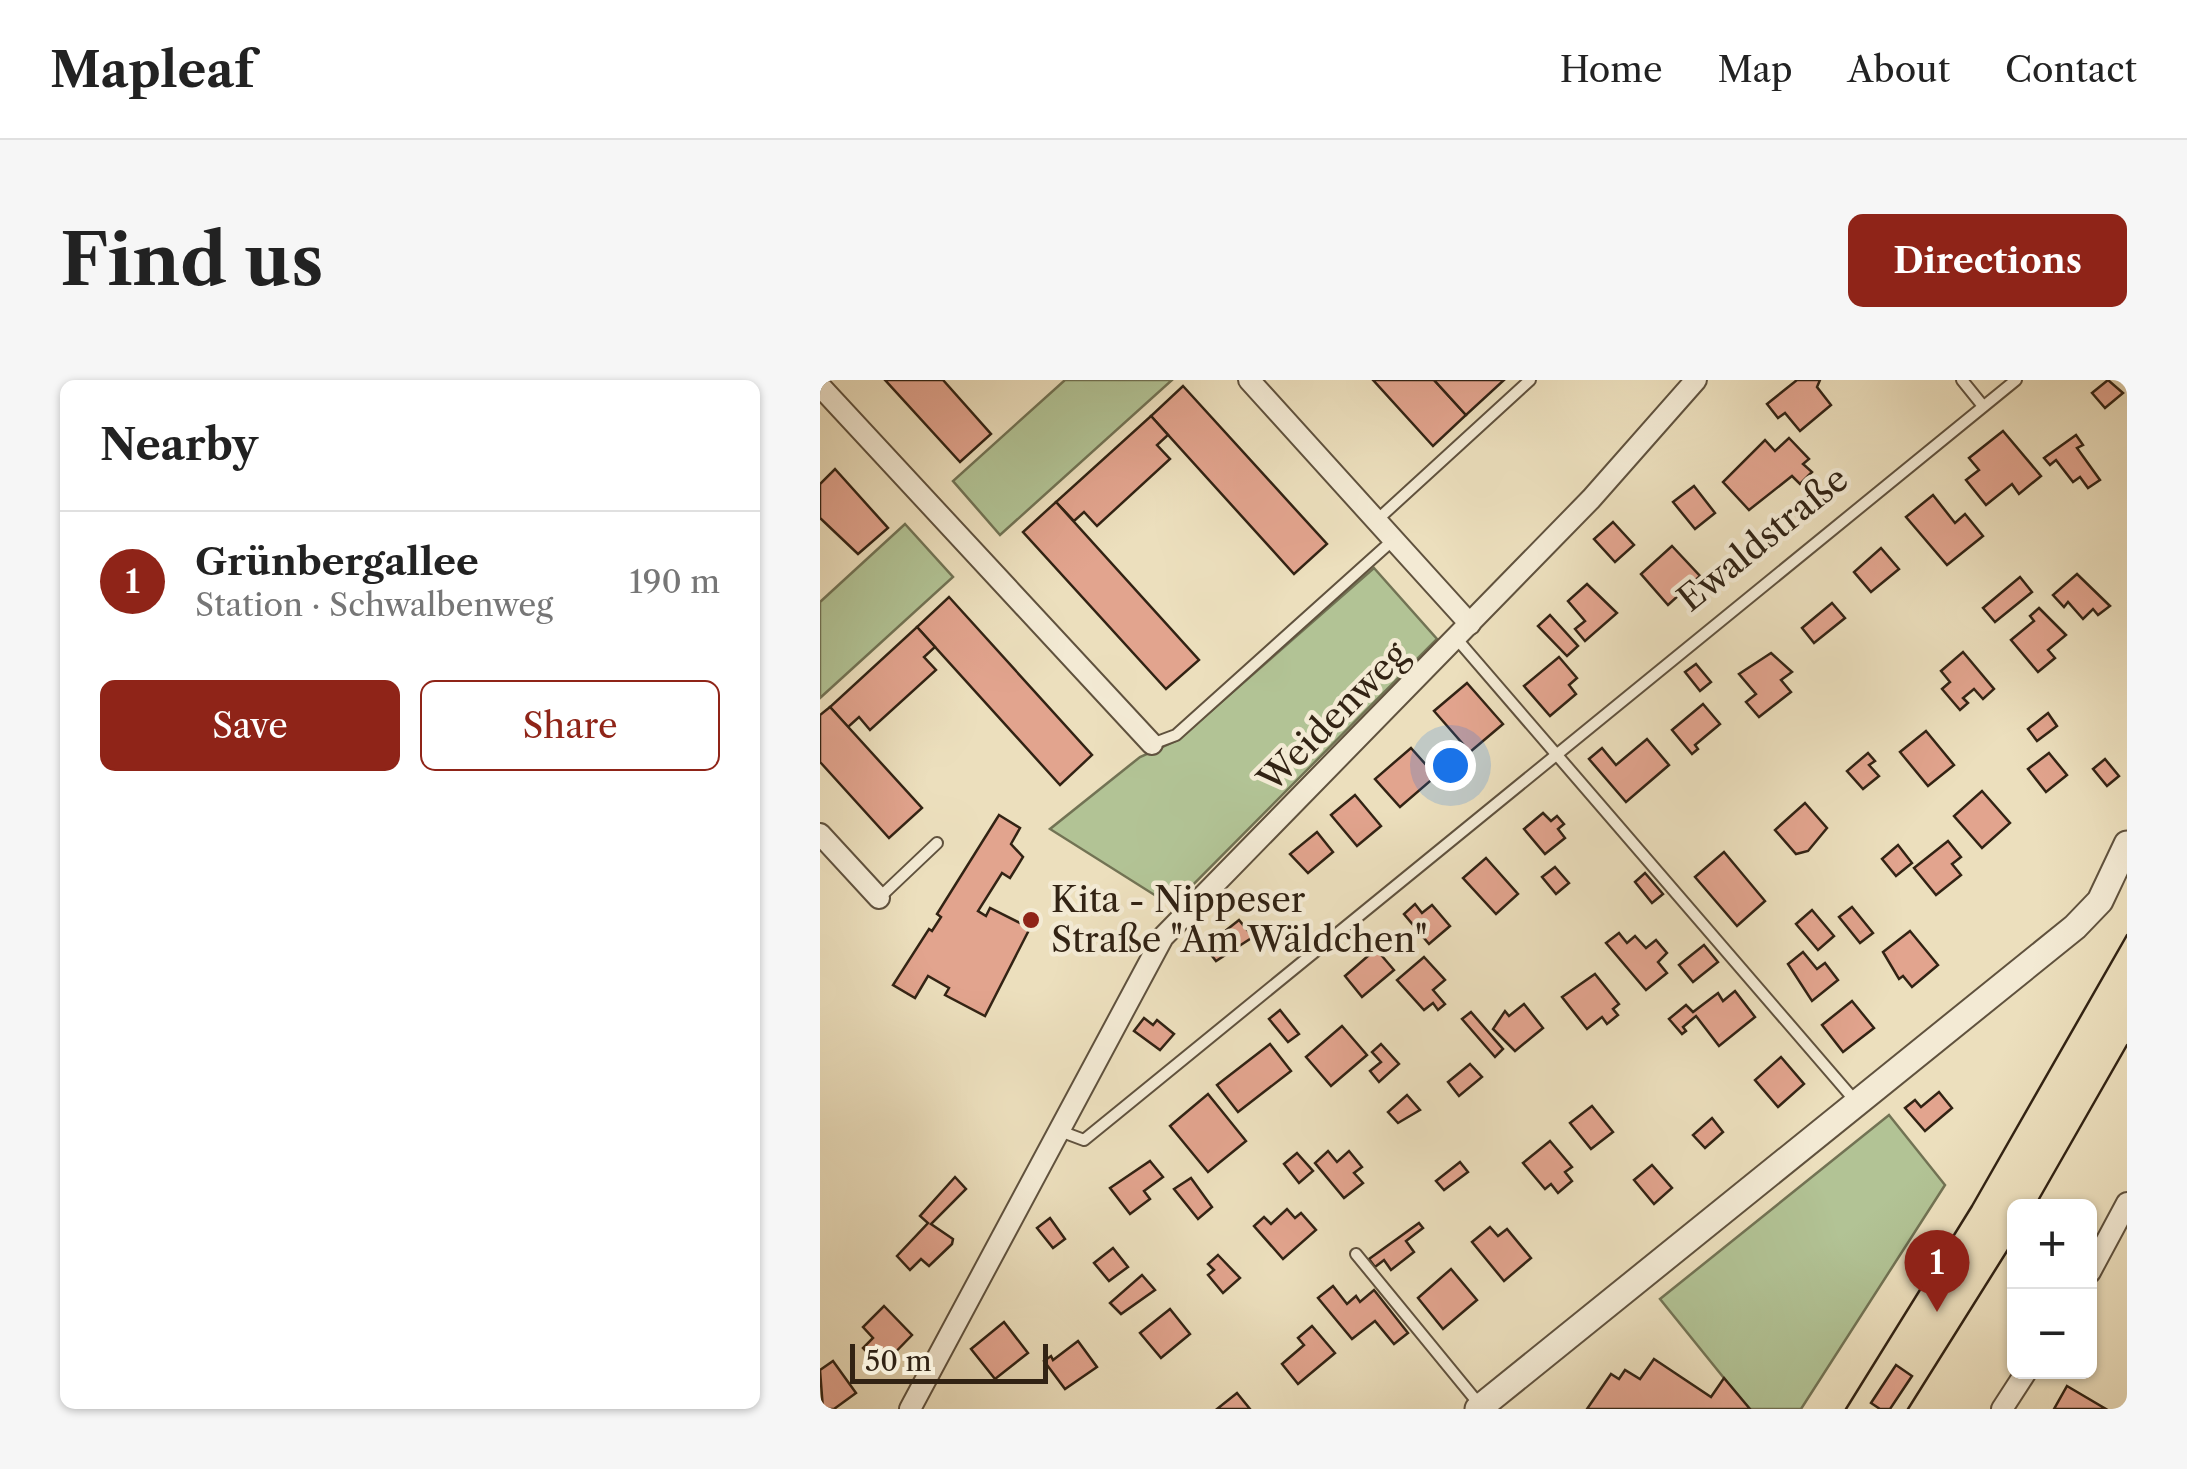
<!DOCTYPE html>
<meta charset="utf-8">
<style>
body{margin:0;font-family:"Libre Caslon Text",serif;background:#f6f6f6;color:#222}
.controls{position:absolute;right:30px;bottom:30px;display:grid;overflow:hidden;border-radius:15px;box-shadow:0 2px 8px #0004}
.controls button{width:90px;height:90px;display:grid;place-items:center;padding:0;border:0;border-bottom:2px solid #e0e0e0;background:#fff;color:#222;font:50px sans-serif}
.scale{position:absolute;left:30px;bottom:25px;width:198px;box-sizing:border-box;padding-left:10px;border:5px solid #322314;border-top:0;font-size:28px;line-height:35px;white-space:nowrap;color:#322314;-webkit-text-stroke:8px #f3ead4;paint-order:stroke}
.you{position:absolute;left:630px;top:385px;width:35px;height:35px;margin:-25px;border:8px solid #fff;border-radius:50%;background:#1a73e8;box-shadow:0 0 0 15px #1a73e833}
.badge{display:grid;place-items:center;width:65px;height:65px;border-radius:50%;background:#8f2418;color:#fff;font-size:32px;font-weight:700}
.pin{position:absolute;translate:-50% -82px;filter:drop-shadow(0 2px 5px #0008)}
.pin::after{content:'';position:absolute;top:52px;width:35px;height:30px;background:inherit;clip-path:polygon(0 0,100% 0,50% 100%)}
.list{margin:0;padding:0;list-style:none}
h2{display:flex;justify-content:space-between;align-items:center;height:130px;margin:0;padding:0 40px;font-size:42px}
h2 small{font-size:32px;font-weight:400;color:#767676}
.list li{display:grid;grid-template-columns:65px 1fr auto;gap:30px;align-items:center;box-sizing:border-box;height:140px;padding:0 40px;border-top:2px solid #e0e0e0}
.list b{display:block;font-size:38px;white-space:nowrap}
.list p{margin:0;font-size:32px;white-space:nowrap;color:#767676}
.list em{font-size:32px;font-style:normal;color:#767676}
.actions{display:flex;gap:20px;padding:30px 40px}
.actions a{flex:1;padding:22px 0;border:2px solid #8f2418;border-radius:15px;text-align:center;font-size:35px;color:#8f2418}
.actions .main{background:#8f2418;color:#fff}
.map{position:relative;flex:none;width:1307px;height:1029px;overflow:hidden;border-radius:15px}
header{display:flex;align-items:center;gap:60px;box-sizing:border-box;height:140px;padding:0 50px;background:#fff;border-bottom:2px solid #e0e0e0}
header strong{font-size:48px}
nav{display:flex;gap:55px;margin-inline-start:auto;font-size:35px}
.intro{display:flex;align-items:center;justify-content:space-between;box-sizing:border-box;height:240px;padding:0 60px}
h1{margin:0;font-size:70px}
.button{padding:25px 45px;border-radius:15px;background:#8f2418;color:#fff;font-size:35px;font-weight:700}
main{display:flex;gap:60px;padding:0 60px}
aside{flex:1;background:#fff;border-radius:15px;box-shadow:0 2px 8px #0004}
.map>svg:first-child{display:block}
</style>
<header>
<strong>Mapleaf</strong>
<nav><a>Home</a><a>Map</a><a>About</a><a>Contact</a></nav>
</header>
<div class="intro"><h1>Find us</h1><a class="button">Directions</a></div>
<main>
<aside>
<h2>Nearby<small></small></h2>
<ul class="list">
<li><span class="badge">1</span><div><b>Grünbergallee</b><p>Station · Schwalbenweg</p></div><em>190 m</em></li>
</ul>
<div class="actions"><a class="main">Save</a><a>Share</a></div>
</aside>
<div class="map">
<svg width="1307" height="1029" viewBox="0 0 1307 1029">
<rect width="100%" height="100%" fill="#ecdfbd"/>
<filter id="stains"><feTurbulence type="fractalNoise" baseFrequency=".002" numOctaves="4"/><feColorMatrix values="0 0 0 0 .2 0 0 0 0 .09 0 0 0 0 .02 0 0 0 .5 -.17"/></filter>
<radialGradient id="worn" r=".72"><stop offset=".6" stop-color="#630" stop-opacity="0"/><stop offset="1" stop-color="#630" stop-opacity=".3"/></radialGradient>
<g fill="#b2c395" stroke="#727354" stroke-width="2.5">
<polygon points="245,0 352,0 180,155 133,101"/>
<polygon points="85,144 133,197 0,318 0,222"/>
<polygon points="554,188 617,259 352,526 230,449 320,377 358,360"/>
<polygon points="1069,735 1125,805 981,1029 929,1029 840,919"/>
</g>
<g fill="#e2a48e" stroke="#322314" stroke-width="2.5">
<polygon points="65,0 123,0 171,54 140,82"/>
<polygon points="553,0 614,0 646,35 613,66"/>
<polygon points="614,0 684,0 646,35"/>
<polygon points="977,0 1000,0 997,7 1011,25 980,51 965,33 958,38 947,24"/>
<polygon points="1288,0 1303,13 1285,28 1272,13"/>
<polygon points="363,6 507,164 474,194 331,36"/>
<polygon points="331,36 348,55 337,65 350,79 277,146 264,132 254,141 236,122"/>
<polygon points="1183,51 1221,96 1199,114 1192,104 1166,125 1146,100 1159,90 1149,78"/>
<polygon points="1256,55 1263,65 1257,68 1280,100 1268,108 1260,97 1253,102 1236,80 1230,85 1224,78"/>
<polygon points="969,58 989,79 983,84 992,92 980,104 972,96 929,130 903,102 945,60 955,71"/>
<polygon points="15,89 68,148 38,174 0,138 0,104"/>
<polygon points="874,106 895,133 875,149 853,122"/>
<polygon points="1113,115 1135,143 1145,134 1163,156 1127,185 1086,137"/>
<polygon points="236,122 379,280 346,309 203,152"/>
<polygon points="793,142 814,165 795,182 774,159"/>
<polygon points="852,166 880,196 848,225 821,194"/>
<polygon points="1061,168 1079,189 1051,212 1034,192"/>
<polygon points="1257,194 1290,226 1278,235 1273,229 1263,239 1248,222 1244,227 1233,215"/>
<polygon points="1200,197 1212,212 1175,242 1163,228"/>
<polygon points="767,204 797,233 765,261 755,249 765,241 748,221"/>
<polygon points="129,217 272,375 240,405 97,247"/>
<polygon points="1012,223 1025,238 994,263 982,248"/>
<polygon points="1219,228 1246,255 1228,270 1235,278 1218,292 1191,260 1214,241 1210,236"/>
<polygon points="730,235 758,266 747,276 718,246"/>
<polygon points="97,247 115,267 104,277 116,290 50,350 39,337 28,347 10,327"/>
<polygon points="1143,272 1174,309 1163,319 1154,309 1143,318 1148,323 1140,330 1122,309 1130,302 1121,291"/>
<polygon points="951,273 972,292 961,300 971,312 939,337 926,322 936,314 919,294"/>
<polygon points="739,277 757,298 749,305 756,314 730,336 704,306"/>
<polygon points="876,284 891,302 880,311 865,292"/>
<polygon points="647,303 683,344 650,372 614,331"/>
<polygon points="883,324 900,344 875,365 878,369 872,374 852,350"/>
<polygon points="10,327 102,428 69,458 0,382 0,335"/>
<polygon points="1228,333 1237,346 1217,361 1208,349"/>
<polygon points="1106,351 1134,385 1108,406 1080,372"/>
<polygon points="827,359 849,385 806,422 769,379 782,368 796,385"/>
<polygon points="591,368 616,396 580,427 555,399"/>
<polygon points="1048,373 1055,381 1049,385 1059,396 1043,409 1027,391"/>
<polygon points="1229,373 1247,395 1226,412 1208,389"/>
<polygon points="1285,379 1299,396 1287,406 1273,389"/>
<polygon points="1162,411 1190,443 1162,468 1134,436"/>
<polygon points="535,415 561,446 537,466 511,435"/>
<polygon points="985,423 1007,448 988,471 976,474 955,450"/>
<polygon points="723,433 731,441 737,436 744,444 738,449 745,458 725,474 704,449"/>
<polygon points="179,435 200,448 191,464 203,477 190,498 182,493 158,531 166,536 170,528 210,548 165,636 125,615 129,608 108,596 95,618 73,605 109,549 112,551 121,537 117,534"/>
<polygon points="497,452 513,472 488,493 470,474"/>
<polygon points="1128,461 1141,477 1132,484 1141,495 1116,515 1094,488"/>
<polygon points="1078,465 1092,483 1076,496 1062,479"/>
<polygon points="904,472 945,521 917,546 875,497"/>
<polygon points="666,478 698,514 676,534 643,498"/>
<polygon points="735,487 749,503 736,514 722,497"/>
<polygon points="825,493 843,514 832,523 815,502"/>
<polygon points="595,524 602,533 612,525 630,546 609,564 584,534"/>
<polygon points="1032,527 1053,553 1040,563 1019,537"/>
<polygon points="992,530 1014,556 998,570 976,544"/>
<polygon points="419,540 433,557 396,581 385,567"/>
<polygon points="1090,551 1118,585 1092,607 1083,596 1079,599 1063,572"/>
<polygon points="799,553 807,563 815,556 826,568 836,560 847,573 838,582 847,593 826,610 786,563"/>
<polygon points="884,565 898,582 873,602 859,585"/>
<polygon points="556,569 574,590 542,617 525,596"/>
<polygon points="983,572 997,589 1005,583 1018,600 992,621 968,584"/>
<polygon points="604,577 625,600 613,610 625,624 618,630 613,623 604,630 577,600"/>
<polygon points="775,594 799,624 793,629 798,635 787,644 782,637 767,649 742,617"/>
<polygon points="915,611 935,637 899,666 876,636 863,647 866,651 862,654 849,639 866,625 873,632 898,613 903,621"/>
<polygon points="1032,621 1054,648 1023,672 1002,645"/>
<polygon points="704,624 723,648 695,671 673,649 685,631 689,636"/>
<polygon points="460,630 479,654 468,662 449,639"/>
<polygon points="651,632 683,669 675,677 642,639"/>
<polygon points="324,638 333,645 337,640 354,654 340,670 314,651"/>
<polygon points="522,646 547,675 511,706 486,677"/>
<polygon points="450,664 471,691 418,732 397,705"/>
<polygon points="561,664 579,684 559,702 550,691 561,682 552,672"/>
<polygon points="961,677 984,704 958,727 935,700"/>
<polygon points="650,684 662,697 639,716 628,702"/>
<polygon points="1119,712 1132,728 1105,751 1085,728 1095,720 1101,727"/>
<polygon points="388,714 426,761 388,792 350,746"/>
<polygon points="587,715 600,730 578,743 568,732"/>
<polygon points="772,726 793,752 771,769 750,743"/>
<polygon points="892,738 903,752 885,768 873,755"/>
<polygon points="730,761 752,787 745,792 752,801 738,813 731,804 725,809 703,783"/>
<polygon points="508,771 517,782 529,771 542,787 534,793 543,803 524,818 495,783"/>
<polygon points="477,773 493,791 479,803 464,784"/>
<polygon points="330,781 343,797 324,811 330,819 310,834 290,808"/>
<polygon points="640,782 648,792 624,810 616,801"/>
<polygon points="832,785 852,808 834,824 814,800"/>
<polygon points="135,797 146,809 111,844 133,859 132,864 109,886 101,879 90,890 77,876 108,843 100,836"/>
<polygon points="371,798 392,827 378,839 354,809"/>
<polygon points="467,829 475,838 481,833 496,850 463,879 434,846 444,837 451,844"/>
<polygon points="230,838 245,859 233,868 217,848"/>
<polygon points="599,843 603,848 586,861 594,872 571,890 564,880 555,887 549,879"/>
<polygon points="670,847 678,856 687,849 711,878 684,901 652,862"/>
<polygon points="293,868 308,887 289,901 274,883"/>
<polygon points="398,875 420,898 403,913 388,895 394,890 388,884"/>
<polygon points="631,889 657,920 623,949 598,918"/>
<polygon points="322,895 335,910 301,934 290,923"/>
<polygon points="513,906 527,924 536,916 540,922 554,910 588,953 574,964 555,941 532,959 498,918"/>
<polygon points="64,926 92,955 61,987 43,968 53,958 43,947"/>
<polygon points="350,929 370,954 341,978 320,953"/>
<polygon points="184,942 208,973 175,999 151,969"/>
<polygon points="492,946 515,973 478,1004 462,984 484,965 478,958"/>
<polygon points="258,961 277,987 245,1009 224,981 231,976 233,980"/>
<polygon points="834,979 891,1017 904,998 930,1029 767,1029 791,994 799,999 805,990 820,999"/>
<polygon points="13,981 36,1013 14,1029 3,1029 0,990"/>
<polygon points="1076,985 1092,996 1070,1029 1060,1029 1051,1023"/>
<polygon points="1247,1006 1286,1029 1234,1029"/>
<polygon points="417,1013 430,1029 397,1029"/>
</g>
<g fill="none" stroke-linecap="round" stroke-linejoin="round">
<defs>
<g id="service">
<polyline points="1142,0 1163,26"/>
<polyline points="557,140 710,0"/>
<polyline points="636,258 1037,723"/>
<polyline points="332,364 356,355 573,160"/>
<polyline points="59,518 117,463"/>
<polyline points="240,751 264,760 296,734 1196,0"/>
<polyline points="536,874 659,1024"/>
</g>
<g id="minor">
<polyline points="429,0 650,244"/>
<polyline points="0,6 332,364"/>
<polyline points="0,454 59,518"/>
<polyline points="1270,892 1307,823"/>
<polyline points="90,1029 343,557 771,119 876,0"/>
<polyline points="1182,1029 1206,992"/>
</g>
<polyline id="tertiary" points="658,1029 1255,547 1280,521 1307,464"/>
</defs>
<use href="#service" stroke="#60523e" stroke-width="14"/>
<use href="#minor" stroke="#60523e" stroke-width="24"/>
<use href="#tertiary" stroke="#60523e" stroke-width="29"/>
<use href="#service" stroke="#f3ead4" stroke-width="10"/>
<use href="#minor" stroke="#f3ead4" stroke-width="20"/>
<use href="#tertiary" stroke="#f3ead4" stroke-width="25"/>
<g stroke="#322314" stroke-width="2.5">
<polyline points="1215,826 1307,665"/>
<polyline points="1026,1029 1152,826 1307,555"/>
<polyline points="1088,1029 1194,860"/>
</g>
</g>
<circle fill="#8f2418" stroke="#f3ead4" stroke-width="4" cx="211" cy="540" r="10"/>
<g text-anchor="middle" stroke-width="9" stroke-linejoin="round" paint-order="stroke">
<g font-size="35" fill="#322314" stroke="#f3ead4">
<text transform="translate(943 159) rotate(-39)" y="12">Ewaldstraße</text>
<text transform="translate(513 337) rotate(-45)" y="12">Weidenweg</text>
</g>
<g font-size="35" fill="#322314" stroke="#f3ead4" text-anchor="start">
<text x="231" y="532">Kita - Nippeser<tspan x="231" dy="40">Straße "Am Wäldchen"</tspan></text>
</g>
</g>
<rect width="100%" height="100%" filter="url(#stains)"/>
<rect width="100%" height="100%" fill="url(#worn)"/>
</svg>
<div class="controls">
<button>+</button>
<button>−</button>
</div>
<div class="scale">50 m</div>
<div class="you"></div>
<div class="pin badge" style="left:1117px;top:932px">1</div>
</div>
</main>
